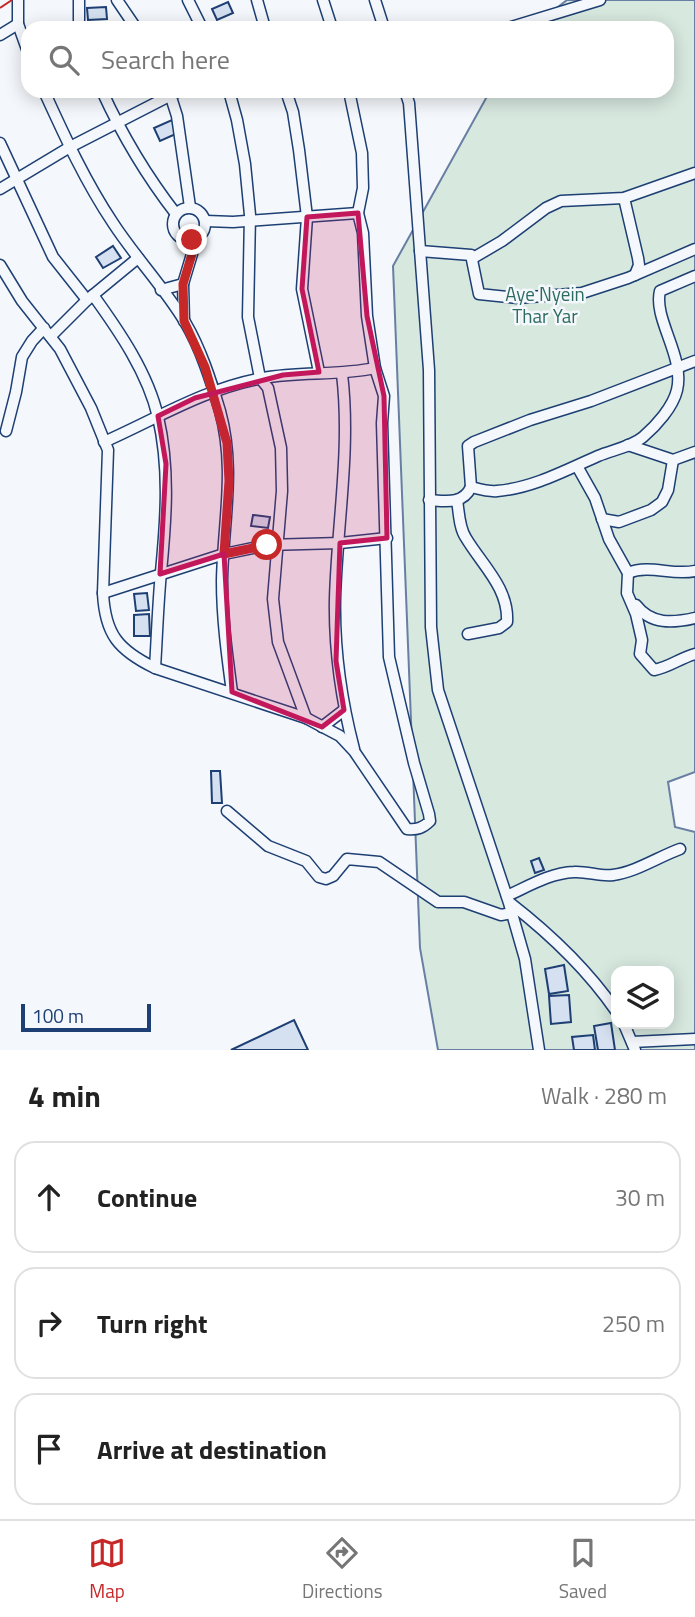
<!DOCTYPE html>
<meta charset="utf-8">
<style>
body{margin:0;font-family:"Titillium Web",sans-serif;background:#f2f2f2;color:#222}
.controls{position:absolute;right:21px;bottom:21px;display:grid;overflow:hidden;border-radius:14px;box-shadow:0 4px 18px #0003}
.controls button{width:63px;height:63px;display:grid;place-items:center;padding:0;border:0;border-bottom:2px solid #e0e0e0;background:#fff;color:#222;font:35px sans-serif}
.scale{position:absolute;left:21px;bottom:18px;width:130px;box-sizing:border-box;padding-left:7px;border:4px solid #1d3f73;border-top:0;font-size:19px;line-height:24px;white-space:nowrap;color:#1d3f73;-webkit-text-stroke:5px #f4f7fb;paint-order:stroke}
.stop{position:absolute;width:21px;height:21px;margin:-16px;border:5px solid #c62828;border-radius:50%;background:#fff}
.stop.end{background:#c62828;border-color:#fff;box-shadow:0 2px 7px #0008}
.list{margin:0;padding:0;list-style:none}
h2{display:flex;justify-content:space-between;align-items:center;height:91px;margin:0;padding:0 28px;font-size:30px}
h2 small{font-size:23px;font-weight:400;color:#767676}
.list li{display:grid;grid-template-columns:46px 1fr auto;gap:21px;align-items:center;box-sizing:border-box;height:112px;margin:0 14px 14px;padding:0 14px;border:2px solid #e0e0e0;border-radius:21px}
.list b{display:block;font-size:26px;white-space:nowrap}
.list em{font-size:23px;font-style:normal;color:#767676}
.icon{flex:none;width:38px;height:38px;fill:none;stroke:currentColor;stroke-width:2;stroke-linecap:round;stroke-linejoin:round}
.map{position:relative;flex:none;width:695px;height:1050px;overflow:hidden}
.search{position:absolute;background:#fff;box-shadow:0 4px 18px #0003;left:21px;right:21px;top:21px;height:77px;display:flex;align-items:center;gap:18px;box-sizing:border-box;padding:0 24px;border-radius:21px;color:#767676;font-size:26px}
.sheet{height:469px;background:#fff}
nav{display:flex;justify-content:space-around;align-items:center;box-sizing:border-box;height:98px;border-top:2px solid #e0e0e0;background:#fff;font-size:19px;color:#767676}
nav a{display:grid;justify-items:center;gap:4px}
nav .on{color:#c62828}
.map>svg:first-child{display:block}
</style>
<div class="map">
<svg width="695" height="1050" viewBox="0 0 695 1050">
<rect width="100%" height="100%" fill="#f4f7fb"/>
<path fill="#d7e8df" stroke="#687fa3" stroke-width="2" fill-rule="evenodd" d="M567 0H695V772L668 782 675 827 695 832V1050H438L420 948 393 266 490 91H667V28H531ZM616 971H669V1024H616Z"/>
<g fill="#d5e0f0" stroke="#1d3f73" stroke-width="2">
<polygon points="228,2 233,13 217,20 212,9"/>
<polygon points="106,7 107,19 88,20 87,8"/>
<polygon points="172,120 178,133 160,141 154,128"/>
<polygon points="113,246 121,258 103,268 96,257"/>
<polygon points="253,515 270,517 268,528 251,526"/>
<polygon points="147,593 149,610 136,611 134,594"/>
<polygon points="149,614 150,636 134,636 134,615"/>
<polygon points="211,771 220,771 222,803 212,803"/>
<polygon points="539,858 544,870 535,873 531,861"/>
<polygon points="564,965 568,991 549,994 545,969"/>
<polygon points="569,995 571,1022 551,1024 549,996"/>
<polygon points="294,1020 308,1050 231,1050"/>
<polygon points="611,1023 615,1050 598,1050 594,1026"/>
<polygon points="593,1035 595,1050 574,1050 572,1037"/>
</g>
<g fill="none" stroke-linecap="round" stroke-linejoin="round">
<defs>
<g id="minor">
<polyline points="18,0 18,24 28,52"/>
<polyline points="79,0 79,28"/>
<polyline points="117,0 136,28"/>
<polyline points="188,0 202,28"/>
<polyline points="257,0 265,28"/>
<polyline points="323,0 332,28"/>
<polyline points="375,0 384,28"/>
<polyline points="508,28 600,0"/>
<polyline points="0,35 18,24"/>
<path d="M44 91C65 137 85 181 113 223 135 257 164 287 185 322 201 349 211 381 220 411 236 469 223 522 222 581 222 618 227 655 232 692"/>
<path d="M102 91C123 137 145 174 176 214"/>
<polyline points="169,91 177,116 190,207"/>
<polyline points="229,91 237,120 245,164 250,215 248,317 260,378 268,388 281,448 282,491 273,599 278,642 306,718"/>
<polyline points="286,91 293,112 299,150 307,217 302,289 319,372"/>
<polyline points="405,91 409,103 429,370 431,627 438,690 509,903 525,959 539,1050"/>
<polyline points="0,143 53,257 87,300"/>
<polyline points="0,189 70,147 179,91"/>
<polyline points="624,198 638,258 639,265 635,275"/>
<circle cx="189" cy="224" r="16"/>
<polyline points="206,221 233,222 358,213"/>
<polyline points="420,251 471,255 479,294 518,298 582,293 628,278 695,249"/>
<polyline points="473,258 502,241 546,208 561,201 624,198 695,173"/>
<path d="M0 265 22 301 60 349 91 408 108 450 103 593C105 634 118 650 155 668L306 718 340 736 354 751 407 829C417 830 423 828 430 821L429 814 414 763 389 657 382 423 384 396 375 368 367 316 363 233 358 213 363 188 362 153 349 91"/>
<polyline points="183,284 184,321"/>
<polyline points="161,290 183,284 192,254 192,240"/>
<path d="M93 295C119 331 148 373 158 417 170 468 166 520 161 572 158 604 157 636 155 668"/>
<polyline points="51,336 87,300 138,258"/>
<path d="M342 374C351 449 337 524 335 599 334 651 341 699 354 749"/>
<polyline points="6,431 16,392 22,357 32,341 44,328"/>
<path d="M104 442C156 419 206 388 263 378 300 371 338 376 375 368"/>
<polyline points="628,445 673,460 695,452"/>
<path d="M577 466 595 498 609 539 628 573 627 593 636 614 642 640 640 654 654 670C670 667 680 658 695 654"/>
<polyline points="471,487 468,446 474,442 530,420 591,401 695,361"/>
<path d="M429 500C445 501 463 505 471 487 479 489 489 492 497 491 533 488 566 470 598 456 612 450 631 447 643 437 656 426 673 407 677 390 685 356 653 319 660 291L695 276"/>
<path d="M457 500C459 512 459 528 466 538 482 565 509 588 507 622L499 628 468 634"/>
<polyline points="602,519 619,522 651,510 662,502 668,490 673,460"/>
<path d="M628 573C650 564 672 576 695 571"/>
<polyline points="103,593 224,554 267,545 340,543 387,538"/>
<path d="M636 605C651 625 673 623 695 618"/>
<polyline points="322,727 344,710"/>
<polyline points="227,811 268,846 306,861 319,877 326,879 333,876 347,859 379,862 438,902 464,902 501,915 512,913"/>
<path d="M507 896C529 886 550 873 574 872 587 871 601 877 613 875 636 872 658 857 680 849"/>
<path d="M510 903C550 934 587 969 616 1011"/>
<polyline points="624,1024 635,1050"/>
<polyline points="632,1042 695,1039"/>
</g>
</defs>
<use href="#minor" stroke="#1d3f73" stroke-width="13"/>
<use href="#minor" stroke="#f4f7fb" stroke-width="10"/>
<polyline stroke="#c62828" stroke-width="2" stroke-dasharray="24 5 3.5 5" stroke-linecap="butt" points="0,8 12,0"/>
</g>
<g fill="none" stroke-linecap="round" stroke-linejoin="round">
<polyline stroke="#c62828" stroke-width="9" points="192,240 192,254 183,284 184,321 205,367 227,443 229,481 224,554 267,545"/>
</g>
<path fill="#c2185b" fill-opacity="0.2" stroke="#c2185b" stroke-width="5" stroke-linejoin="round" d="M358 213 367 316 384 396 387 538 340 543 336 661 344 710 322 727 232 692 224 554 160 574 166 464 158 416 195 398 283 375 319 372 302 289 307 217Z"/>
<g text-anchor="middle" stroke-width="5" stroke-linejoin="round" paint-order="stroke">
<g font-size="19" fill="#2c6c60" stroke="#f4f7fb">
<text x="545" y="301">Aye Nyein<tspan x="545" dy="22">Thar Yar</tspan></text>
</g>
</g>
</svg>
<div class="controls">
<button><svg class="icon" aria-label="layers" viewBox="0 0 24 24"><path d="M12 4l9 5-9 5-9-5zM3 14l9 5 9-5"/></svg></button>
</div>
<div class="scale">100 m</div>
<div class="stop" style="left:267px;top:545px"></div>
<div class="stop end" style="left:192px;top:240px"></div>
<div class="search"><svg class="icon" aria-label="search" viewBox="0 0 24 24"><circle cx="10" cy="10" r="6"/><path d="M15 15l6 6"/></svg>Search here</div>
</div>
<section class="sheet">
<h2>4 min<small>Walk · 280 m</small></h2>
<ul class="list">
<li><svg class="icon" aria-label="ahead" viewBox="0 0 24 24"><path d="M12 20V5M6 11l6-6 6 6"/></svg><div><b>Continue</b></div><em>30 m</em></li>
<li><svg class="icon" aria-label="right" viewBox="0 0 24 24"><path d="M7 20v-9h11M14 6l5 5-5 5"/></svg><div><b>Turn right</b></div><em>250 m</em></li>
<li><svg class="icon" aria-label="arrive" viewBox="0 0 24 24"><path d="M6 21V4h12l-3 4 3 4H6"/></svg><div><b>Arrive at destination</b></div></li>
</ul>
</section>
<nav>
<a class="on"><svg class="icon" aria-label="map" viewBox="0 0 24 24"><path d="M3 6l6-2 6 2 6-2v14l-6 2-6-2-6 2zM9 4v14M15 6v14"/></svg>Map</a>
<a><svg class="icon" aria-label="directions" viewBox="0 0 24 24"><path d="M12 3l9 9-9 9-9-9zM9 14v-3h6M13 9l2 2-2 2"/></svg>Directions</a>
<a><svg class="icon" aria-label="saved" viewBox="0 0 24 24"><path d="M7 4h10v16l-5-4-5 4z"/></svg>Saved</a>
</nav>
